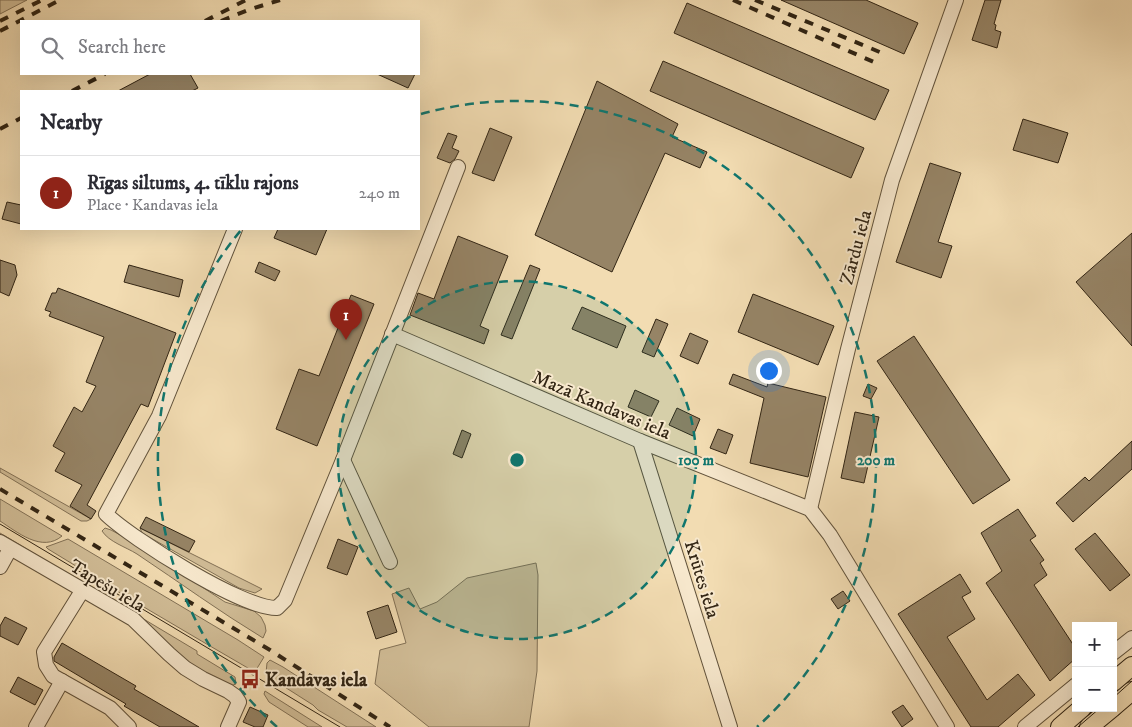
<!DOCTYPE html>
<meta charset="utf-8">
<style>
body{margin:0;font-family:"IM FELL DW Pica",serif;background:#f2f2f3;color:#2b2b33}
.controls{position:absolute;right:15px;bottom:15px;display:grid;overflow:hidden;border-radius:0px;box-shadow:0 5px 20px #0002}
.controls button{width:45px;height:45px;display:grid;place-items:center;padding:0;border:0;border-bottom:1px solid #e1e1e2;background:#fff;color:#2b2b33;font:25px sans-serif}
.you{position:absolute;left:768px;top:370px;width:18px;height:18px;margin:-12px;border:4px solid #fff;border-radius:50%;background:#1a73e8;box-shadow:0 0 0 8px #1a73e833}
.badge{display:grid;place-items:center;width:32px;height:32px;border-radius:50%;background:#8f2418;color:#fff;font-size:16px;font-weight:700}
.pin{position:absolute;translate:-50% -41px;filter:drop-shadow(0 1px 2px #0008)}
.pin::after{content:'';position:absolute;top:26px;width:18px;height:15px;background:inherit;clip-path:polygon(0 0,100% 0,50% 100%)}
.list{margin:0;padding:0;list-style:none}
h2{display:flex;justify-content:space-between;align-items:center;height:65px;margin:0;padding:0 20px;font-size:21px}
h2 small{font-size:16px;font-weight:400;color:#7c7c81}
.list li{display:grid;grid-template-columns:32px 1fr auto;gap:15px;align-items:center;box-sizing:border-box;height:75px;padding:0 20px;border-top:1px solid #e1e1e2}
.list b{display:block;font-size:19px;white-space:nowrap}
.list p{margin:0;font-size:16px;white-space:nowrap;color:#7c7c81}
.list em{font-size:16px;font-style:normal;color:#7c7c81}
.icon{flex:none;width:28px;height:28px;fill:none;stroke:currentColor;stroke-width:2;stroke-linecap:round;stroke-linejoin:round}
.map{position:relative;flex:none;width:1132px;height:727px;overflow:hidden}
.search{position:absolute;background:#fff;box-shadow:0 5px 20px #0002;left:20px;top:20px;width:400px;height:55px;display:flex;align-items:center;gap:12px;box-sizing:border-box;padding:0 18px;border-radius:0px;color:#7c7c81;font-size:19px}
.panel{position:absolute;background:#fff;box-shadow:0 5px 20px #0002;left:20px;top:90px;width:400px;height:140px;border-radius:0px}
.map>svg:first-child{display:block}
</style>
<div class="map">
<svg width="1132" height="727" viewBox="0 0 1132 727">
<rect width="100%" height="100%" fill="#f2dcb2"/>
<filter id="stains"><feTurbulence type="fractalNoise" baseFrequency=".004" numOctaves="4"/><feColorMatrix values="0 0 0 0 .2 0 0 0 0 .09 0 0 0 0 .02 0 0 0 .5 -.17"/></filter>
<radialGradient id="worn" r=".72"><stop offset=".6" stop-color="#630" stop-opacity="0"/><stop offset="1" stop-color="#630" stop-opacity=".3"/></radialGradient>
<g fill="#d1bd97" stroke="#827156">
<polygon points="0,0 27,0 0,14"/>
<polygon points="0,468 91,519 87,521 81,521 0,472"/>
<path d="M0 499 62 536C42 553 17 532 0 521Z"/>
<path d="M105 528 111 530 135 543 225 602 254 611 261 617 265 625 266 631 263 638C220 612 179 582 137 554 126 547 109 542 102 531Z"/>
<polygon points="140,528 262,589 255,593 239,588 142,533"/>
<polygon points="0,533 197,651 197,654 235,677 236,684 230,686 200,670 0,536"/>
<path d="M68 539 238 640 264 657 256 670 253 671C184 631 116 591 48 549L46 547Z"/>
<polygon points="536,563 538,575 537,671 529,727 429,727 375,684 380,650 406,643 392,594 409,588 420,609 437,602 467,578"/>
<polygon points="270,660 283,667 376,727 347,727 318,710 313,705 269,677 266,673 267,663"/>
<polygon points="265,691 322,727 308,727 269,702 264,694"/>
</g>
<g fill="#968466" stroke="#322514">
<polygon points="781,0 866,0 918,23 904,54"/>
<polygon points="985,0 1001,0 994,24 996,25 995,30 1001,32 997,48 972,40"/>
<polygon points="687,3 889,90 875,120 674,33"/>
<polygon points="663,61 864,148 851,178 650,91"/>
<polygon points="150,74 190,74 198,88 192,91 118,91"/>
<polygon points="377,74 415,74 408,88"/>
<polygon points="597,81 678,124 672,137 707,152 700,168 665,153 612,272 535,235"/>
<polygon points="1023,119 1068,133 1058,163 1013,150"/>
<polygon points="490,128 512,137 494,181 472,173"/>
<polygon points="448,133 457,136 452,148 459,151 455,159 450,163 437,158"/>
<polygon points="930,163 961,173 938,242 952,246 941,278 896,262"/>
<polygon points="7,202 21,205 21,224 2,219"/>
<polygon points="278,229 327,229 316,255 274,238"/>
<polygon points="1132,233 1132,346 1076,282"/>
<polygon points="458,236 508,256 480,326 489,330 484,344 410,315 418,293 434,299"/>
<polygon points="0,260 15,265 17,275 9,296 0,292"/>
<polygon points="259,262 280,271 275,281 255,272"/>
<polygon points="129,265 183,280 179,297 124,282"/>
<polygon points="530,265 540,269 512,339 501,335"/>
<polygon points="58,288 176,333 148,407 141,404 87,505 96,511 91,519 70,506 82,485 55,471 65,453 53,446 74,407 82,412 96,386 86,382 104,337 49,316 51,312 45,310 52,293 56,293"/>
<polygon points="753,294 834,326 818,365 738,332"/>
<polygon points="351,295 374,304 317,446 276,429 299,369 319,376"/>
<polygon points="582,307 626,326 617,348 572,329"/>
<polygon points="656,319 668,324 654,357 642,352"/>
<polygon points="690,333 708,341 698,364 680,356"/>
<polygon points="914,336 1010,480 973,504 877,361"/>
<polygon points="733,374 767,387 768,383 826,397 808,477 750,463 764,398 729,384"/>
<polygon points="868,384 877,388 871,399 863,396"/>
<polygon points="635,390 659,401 651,417 628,407"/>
<polygon points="677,408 700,419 693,436 669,425"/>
<polygon points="855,412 879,417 864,483 841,478"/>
<polygon points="718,429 733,435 726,454 710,448"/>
<polygon points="462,430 471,434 462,458 453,454"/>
<polygon points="1132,441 1132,469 1073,522 1056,503 1085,477 1089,481"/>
<polygon points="1018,509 1036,536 1030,540 1044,560 1040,563 1047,575 1034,585 1076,649 1076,658 1050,681 986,583 1002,571 981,533"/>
<polygon points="146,517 195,541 189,552 140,528"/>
<polygon points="1095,533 1130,575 1110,591 1075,549"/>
<polygon points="338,539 358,547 347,575 327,568"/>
<polygon points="960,574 971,592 962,597 975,619 947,637 987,700 1018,674 1035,695 998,727 971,727 898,614"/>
<polygon points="843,591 850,601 838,609 831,599"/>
<polygon points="388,605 397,632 376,639 367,612"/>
<polygon points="5,617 27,628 18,645 0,636 0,626"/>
<polygon points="62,643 136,686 134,689 199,727 160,727 124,706 126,704 54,661 54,657"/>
<polygon points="18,677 43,690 35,705 10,692"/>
<polygon points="903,705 913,719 902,727 892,712"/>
<polygon points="250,707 268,715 263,727 255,727 243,722"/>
</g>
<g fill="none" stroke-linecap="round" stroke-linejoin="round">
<defs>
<g id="minor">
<path d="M235 229 159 416 106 514C132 539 243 609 277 608L285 600 343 460 458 167"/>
<polyline points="392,334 640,441 810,509 830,535 947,727"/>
<polyline points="640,441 730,727"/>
<polyline points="343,460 390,562"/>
<polyline points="810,509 848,349 892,180 956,0"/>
<polyline points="0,542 133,619 169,654 185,668 203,679 228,691 235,696 239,702 228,727"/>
<polyline points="0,567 10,549"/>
<polyline points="82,591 44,652 46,665 53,676 110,708 129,727"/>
<polyline points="1113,653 1132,638"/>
<polyline points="36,727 62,681"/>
<polyline points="1025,727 1076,685"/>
</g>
<g id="major">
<polyline points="1113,682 1132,666"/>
<polyline points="1113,707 1132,691"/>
<polyline points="1060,727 1082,708"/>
<polyline points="1089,727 1112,708"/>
</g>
</defs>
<use href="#minor" stroke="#62533c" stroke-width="16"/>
<use href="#major" stroke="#322514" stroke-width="20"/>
<use href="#minor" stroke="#f7e8cd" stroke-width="14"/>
<use href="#major" stroke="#f2dcb2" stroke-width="18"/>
<g stroke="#322514" stroke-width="1">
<polyline points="0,524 340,727"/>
<polyline points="1113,698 1132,681"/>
<polyline points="1078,727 1100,708"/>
</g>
<g stroke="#322514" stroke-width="4" stroke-dasharray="9 9" stroke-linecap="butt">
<polyline points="733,0 876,63"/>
<polyline points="755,0 882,53"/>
<polyline points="0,21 42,0"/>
<polyline points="205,21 246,0"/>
<polyline points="221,21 248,10 280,0"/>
<polyline points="0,31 60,0"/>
<polyline points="72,91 105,74"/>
<polyline points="0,129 21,118"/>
<polyline points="0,489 270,650 390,727"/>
</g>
</g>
<circle cx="517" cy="460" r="179" fill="#0f766e" fill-opacity=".12"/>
<g fill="none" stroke="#0f766e" stroke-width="2.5" stroke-dasharray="9 6">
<circle cx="517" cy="460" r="179"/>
<path d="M277 727A359 359 0 0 1 242 229M421 114A359 359 0 0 1 757 727"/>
</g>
<defs>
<symbol id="bus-bare" viewBox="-9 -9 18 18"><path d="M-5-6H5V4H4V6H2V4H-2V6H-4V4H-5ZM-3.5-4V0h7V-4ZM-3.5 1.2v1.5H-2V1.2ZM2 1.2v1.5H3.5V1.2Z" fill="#8f2418" stroke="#f7e8cd" stroke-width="2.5" paint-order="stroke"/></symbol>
</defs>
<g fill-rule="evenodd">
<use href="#bus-bare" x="236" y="665" width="28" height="28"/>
</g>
<g text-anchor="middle" stroke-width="4" stroke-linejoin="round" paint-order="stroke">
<g font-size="19" fill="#322514" stroke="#f7e8cd">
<text transform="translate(855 247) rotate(-75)" y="7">Zārdu iela</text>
<text transform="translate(602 404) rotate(23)" y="7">Mazā Kandavas iela</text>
<text transform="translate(703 579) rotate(73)" y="7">Krūtes iela</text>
<text transform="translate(108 585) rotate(31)" y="7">Tapešu iela</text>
</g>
<g font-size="19" font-weight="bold" fill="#322514" stroke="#f7e8cd" text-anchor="start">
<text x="265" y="686">Kandavas iela</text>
</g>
</g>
<circle cx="517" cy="460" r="8" fill="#0f766e" stroke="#f7e8cd" stroke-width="2.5"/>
<g font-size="15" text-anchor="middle" font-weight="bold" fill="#0f766e" stroke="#f7e8cd" stroke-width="4" stroke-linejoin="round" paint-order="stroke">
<text x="696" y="465">100 m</text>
<text x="876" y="465">200 m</text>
</g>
<rect width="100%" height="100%" filter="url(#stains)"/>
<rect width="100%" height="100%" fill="url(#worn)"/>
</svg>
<div class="controls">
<button>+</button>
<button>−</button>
</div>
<div class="you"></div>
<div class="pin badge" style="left:346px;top:340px">1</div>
<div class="search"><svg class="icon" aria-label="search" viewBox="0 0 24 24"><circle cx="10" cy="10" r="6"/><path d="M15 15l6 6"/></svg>Search here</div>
<section class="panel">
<h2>Nearby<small></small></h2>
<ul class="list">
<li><span class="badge">1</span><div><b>Rīgas siltums, 4. tīklu rajons</b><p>Place · Kandavas iela</p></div><em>240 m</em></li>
</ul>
</section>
</div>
